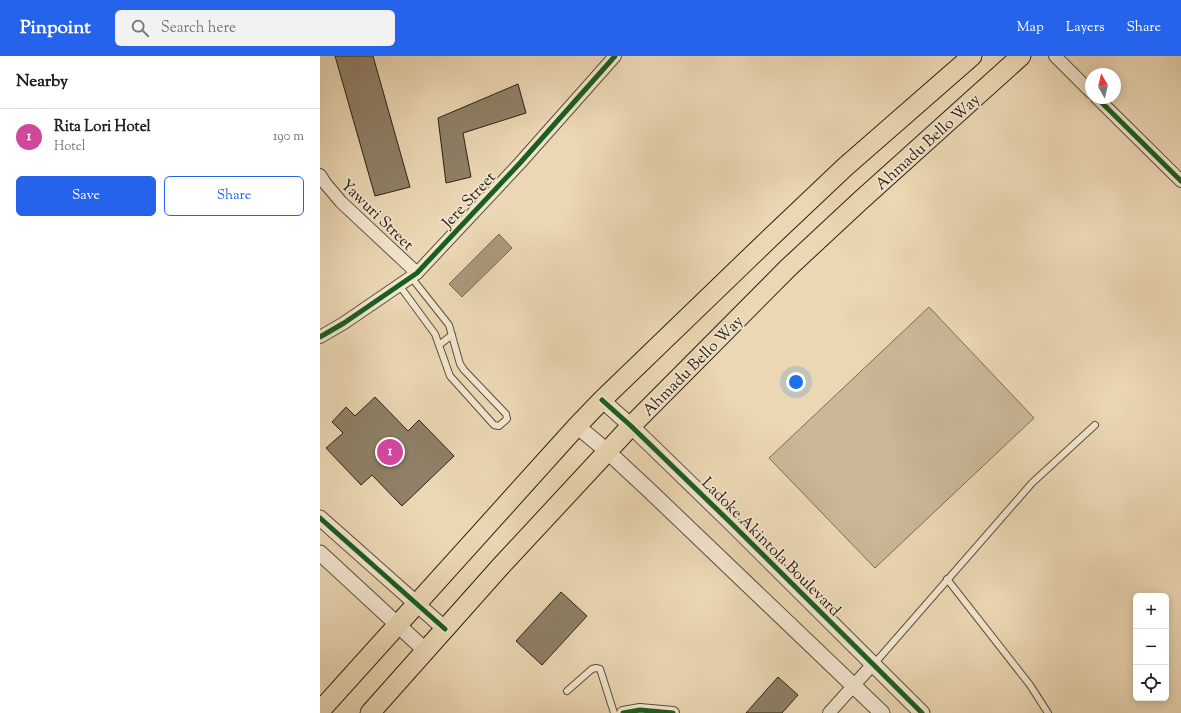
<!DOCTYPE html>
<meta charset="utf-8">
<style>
body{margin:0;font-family:"Sorts Mill Goudy",serif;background:#f2f2f2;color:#202124}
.controls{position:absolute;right:12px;bottom:12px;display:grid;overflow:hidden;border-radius:6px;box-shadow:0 2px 10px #0003}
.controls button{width:36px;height:36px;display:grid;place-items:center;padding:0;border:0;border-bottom:1px solid #e0e0e0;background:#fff;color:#202124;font:20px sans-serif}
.compass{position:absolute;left:765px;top:12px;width:36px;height:36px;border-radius:50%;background:#fff;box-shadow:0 2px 10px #0003;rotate:352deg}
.you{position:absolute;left:476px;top:326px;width:14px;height:14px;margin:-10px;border:3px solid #fff;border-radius:50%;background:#1a73e8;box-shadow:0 0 0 6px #1a73e833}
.badge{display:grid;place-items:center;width:26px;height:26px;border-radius:50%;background:#2563eb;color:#fff;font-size:13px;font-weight:700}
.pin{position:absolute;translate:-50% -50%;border:2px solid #fff;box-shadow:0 1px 4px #0006}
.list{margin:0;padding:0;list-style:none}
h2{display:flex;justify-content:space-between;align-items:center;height:52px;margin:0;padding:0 16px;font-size:17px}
h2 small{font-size:13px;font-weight:400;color:#757577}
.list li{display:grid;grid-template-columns:26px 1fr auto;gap:12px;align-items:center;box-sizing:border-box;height:56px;padding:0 16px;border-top:1px solid #e0e0e0}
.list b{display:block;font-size:15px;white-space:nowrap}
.list p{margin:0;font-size:13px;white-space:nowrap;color:#757577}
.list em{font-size:13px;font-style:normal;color:#757577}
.actions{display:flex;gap:8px;padding:12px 16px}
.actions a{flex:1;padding:9px 0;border:1px solid #2563eb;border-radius:6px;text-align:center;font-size:14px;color:#2563eb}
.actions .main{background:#2563eb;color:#fff}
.icon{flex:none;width:22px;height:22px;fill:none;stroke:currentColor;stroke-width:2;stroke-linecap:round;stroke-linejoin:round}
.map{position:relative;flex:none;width:861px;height:657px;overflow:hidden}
header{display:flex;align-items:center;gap:24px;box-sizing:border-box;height:56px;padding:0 20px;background:#2563eb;color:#fff}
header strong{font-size:19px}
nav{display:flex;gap:22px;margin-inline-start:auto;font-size:14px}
.search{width:280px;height:36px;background:#f2f2f2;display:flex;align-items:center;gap:10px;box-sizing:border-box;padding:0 14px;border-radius:6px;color:#757577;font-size:15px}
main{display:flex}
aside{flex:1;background:#fff}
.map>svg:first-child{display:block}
</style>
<header>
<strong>Pinpoint</strong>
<div class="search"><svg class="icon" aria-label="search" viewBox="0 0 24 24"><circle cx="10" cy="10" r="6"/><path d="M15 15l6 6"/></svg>Search here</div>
<nav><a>Map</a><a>Layers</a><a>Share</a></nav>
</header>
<main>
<aside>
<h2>Nearby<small></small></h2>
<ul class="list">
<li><span class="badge" style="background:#d1479c">1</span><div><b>Rita Lori Hotel</b><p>Hotel</p></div><em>190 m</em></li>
</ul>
<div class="actions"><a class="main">Save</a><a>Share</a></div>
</aside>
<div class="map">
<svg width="861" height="657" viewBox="0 0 861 657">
<rect width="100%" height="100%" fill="#ebd7b3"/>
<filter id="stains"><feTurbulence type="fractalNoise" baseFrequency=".005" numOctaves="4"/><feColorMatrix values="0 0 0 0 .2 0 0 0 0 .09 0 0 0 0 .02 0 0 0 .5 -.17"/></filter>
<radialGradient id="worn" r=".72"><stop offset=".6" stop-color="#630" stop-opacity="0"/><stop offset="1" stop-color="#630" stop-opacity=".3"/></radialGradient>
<polygon fill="#cab898" stroke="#7a6d56" points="609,251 714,362 555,512 449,402"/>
<polygon fill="#aa997d" stroke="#776953" points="179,178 192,192 142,241 129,228"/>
<g fill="#8f8067" stroke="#2b2215">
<polygon points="15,0 53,0 90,131 55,140"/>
<polygon points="198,28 206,57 143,77 151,121 126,127 118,62"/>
<polygon points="55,341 88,375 99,364 134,400 82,450 52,419 41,429 6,392 23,377 12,366 26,351 35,360"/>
<polygon points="241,536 267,560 222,609 196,585"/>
<polygon points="458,621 478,639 462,657 426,657"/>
</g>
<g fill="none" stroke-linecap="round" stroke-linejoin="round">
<defs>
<g id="service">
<polyline points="79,229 115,278 130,320 174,369 179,370 187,363 186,358 144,314 140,308 129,269 91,221"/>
<polyline points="119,289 132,279"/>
<polyline points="627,523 710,629 728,657"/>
<polyline points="554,608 712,427 775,369"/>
<polyline points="247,635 272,613 276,612 280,613 294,657"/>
</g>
<g id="minor">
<polyline points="735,0 771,36"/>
<polyline points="777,42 861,125"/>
<polyline points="0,119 5,127 21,146 97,217"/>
<polyline points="0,281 24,267 97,217 200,107 295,0"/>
<polyline points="303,657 320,654 353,657"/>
<polyline points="509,657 553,608"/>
</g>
<g id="tertiary">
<polyline points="282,344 311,370 411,467 602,657"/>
<polyline points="257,370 287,395 332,437 562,657"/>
<polyline points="0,462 125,573"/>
<polyline points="0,497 106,595"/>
</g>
<g id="primary">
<polyline points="0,655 257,370 282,344 450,182 525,111 652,0"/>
<polyline points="50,657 180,511 311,370 468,212 540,145 701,0"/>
</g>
</defs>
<use href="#service" stroke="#5b4f3c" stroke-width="8"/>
<use href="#minor" stroke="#5b4f3c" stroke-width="14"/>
<use href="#tertiary" stroke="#5b4f3c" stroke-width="17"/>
<use href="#primary" stroke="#2b2215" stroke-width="21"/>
<use href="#service" stroke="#f2e5ce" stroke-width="6"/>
<use href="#minor" stroke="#f2e5ce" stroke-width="12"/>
<use href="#tertiary" stroke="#f2e5ce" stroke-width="15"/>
<use href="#primary" stroke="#ebd7b3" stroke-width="19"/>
<defs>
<g id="cycleway">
<polyline points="777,42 861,125"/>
<polyline points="0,281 24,267 97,217 200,107 295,0"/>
<polyline points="282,344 311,370 411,467 602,657"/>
<polyline points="0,462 125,573"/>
<polyline points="303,657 320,654 353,657"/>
</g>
</defs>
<use href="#cycleway" stroke="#f2e5ce" stroke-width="8"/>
<use href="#cycleway" stroke="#1b5e20" stroke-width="5"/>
</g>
<g text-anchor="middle" stroke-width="3.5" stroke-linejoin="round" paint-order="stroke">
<g font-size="16" fill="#2b2215" stroke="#f2e5ce">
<text transform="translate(607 85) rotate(-42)" y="6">Ahmadu Bello Way</text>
<text transform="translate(148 143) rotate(-47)" y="6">Jere Street</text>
<text transform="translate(58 158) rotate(44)" y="6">Yawuri Street</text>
<text transform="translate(372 309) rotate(-45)" y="6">Ahmadu Bello Way</text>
<text transform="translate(452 490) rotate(45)" y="6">Ladoke Akintola Boulevard</text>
</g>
</g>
<rect width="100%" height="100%" filter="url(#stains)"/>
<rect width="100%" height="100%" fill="url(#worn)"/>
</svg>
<div class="controls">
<button>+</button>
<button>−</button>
<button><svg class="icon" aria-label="locate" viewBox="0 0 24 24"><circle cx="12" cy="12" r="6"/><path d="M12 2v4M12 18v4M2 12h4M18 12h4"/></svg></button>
</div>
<svg class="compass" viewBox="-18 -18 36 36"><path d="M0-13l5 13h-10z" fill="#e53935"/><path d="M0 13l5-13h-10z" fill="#757577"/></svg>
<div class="you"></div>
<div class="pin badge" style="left:70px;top:396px;background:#d1479c">1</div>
</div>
</main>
